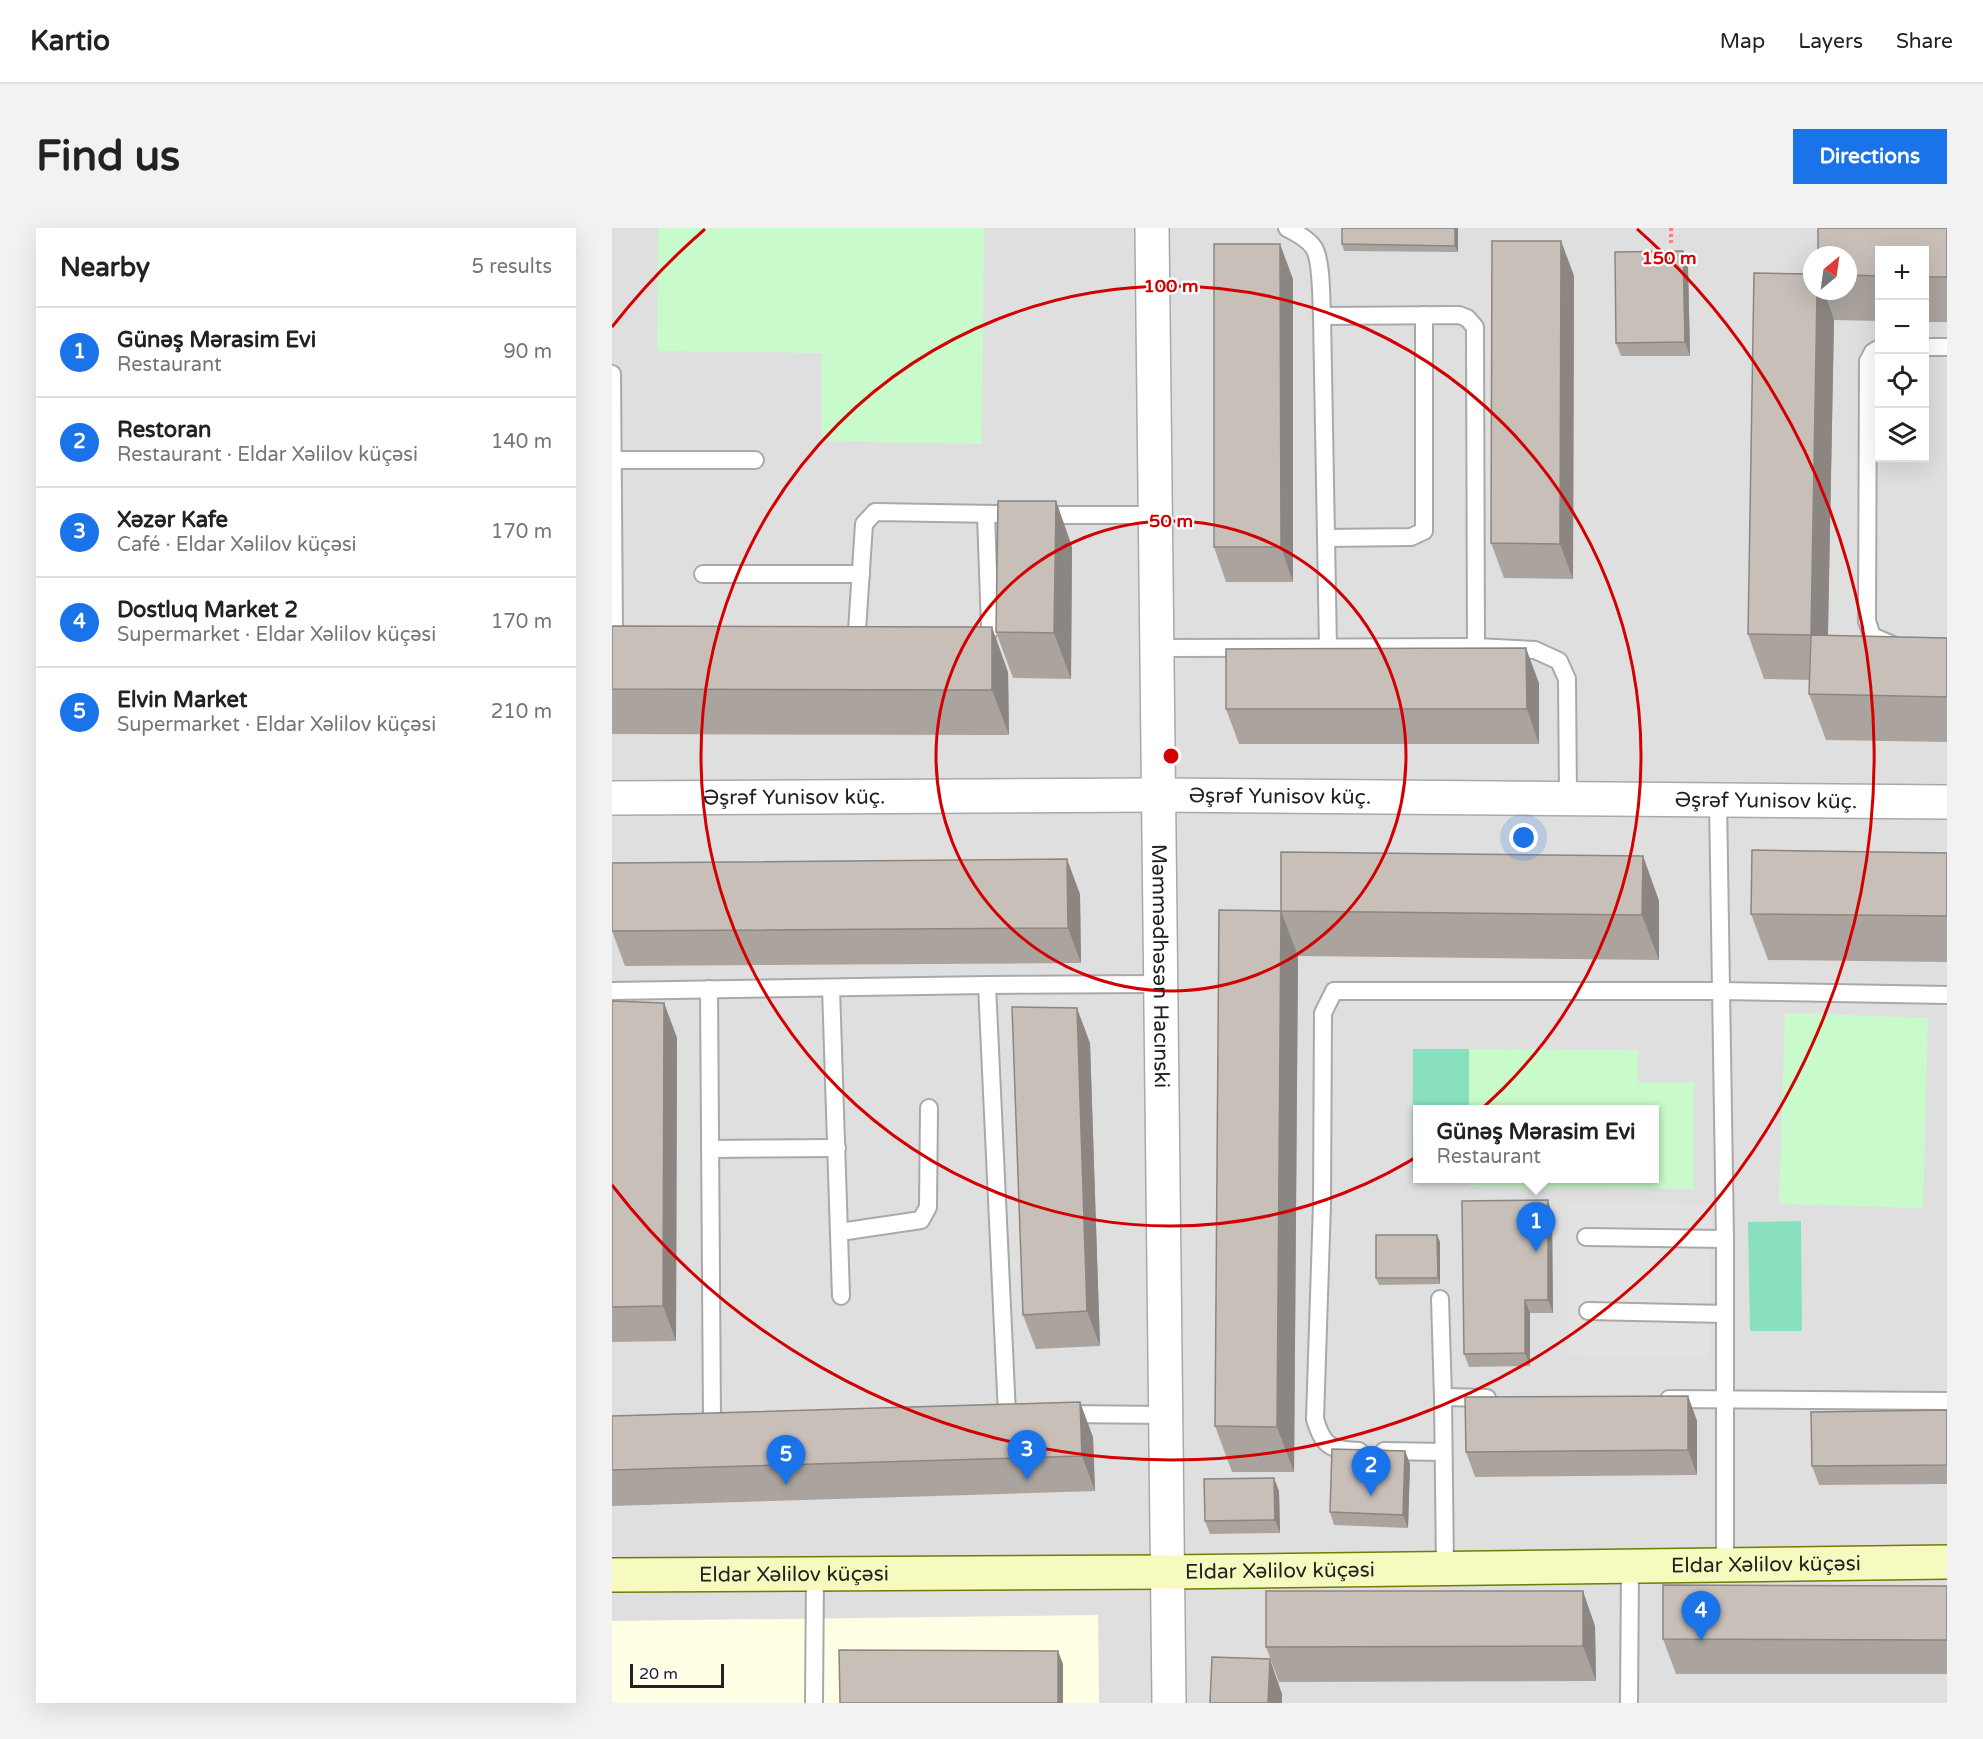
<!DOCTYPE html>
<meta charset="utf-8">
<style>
body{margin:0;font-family:"Varela Round",sans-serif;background:#f2f2f2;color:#222}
.controls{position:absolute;right:18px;top:18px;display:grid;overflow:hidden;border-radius:0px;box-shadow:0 6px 24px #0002}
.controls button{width:54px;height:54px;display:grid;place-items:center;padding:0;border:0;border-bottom:2px solid #e0e0e0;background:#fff;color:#222;font:30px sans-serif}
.compass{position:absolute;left:1191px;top:18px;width:54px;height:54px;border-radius:50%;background:#fff;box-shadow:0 6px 24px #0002;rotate:29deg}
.scale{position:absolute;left:18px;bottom:15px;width:94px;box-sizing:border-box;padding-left:6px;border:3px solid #222;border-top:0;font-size:16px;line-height:21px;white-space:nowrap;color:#222;-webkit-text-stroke:4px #fff;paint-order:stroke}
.you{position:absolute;left:912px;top:610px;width:21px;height:21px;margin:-15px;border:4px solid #fff;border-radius:50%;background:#1a73e8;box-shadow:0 0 0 9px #1a73e833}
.badge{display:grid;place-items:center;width:39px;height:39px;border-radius:50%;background:#1a73e8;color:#fff;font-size:20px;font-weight:700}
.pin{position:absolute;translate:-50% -50px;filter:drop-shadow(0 2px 3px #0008)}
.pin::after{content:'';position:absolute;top:32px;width:21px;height:18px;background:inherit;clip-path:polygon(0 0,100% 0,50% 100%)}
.popup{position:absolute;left:801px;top:877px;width:246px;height:78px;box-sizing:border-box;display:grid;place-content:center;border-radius:0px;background:#fff;filter:drop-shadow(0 2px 4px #0005);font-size:20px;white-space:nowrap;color:#767676}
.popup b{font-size:22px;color:#222}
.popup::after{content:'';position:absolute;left:50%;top:100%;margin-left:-12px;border:12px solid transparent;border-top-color:#fff}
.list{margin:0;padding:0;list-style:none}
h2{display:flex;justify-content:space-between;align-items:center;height:78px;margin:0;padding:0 24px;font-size:26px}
h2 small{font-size:20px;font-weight:400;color:#767676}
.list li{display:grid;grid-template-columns:39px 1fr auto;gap:18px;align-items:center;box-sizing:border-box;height:90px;padding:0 24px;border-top:2px solid #e0e0e0}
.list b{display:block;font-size:22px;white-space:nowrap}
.list p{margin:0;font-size:20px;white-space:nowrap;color:#767676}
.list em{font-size:20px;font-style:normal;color:#767676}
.icon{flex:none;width:33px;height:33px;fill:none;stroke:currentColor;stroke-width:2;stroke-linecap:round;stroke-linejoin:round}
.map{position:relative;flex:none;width:1335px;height:1475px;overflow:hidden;border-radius:0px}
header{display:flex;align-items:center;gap:36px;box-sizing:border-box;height:84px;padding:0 30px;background:#fff;border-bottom:2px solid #e0e0e0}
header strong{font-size:28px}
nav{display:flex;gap:33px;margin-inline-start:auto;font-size:21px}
.intro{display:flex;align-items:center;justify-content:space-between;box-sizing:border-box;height:144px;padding:0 36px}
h1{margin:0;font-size:42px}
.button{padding:15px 27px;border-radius:0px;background:#1a73e8;color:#fff;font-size:21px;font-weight:700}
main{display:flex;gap:36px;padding:0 36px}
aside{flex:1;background:#fff;border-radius:0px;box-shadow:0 6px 24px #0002}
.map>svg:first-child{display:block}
</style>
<header>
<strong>Kartio</strong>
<nav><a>Map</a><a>Layers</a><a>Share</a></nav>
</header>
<div class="intro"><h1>Find us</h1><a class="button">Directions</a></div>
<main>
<aside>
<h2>Nearby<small>5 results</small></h2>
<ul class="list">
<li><span class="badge">1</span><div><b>Günəş Mərasim Evi</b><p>Restaurant</p></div><em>90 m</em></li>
<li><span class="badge">2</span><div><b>Restoran</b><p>Restaurant · Eldar Xəlilov küçəsi</p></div><em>140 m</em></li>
<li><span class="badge">3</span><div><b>Xəzər Kafe</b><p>Café · Eldar Xəlilov küçəsi</p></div><em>170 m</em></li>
<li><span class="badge">4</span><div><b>Dostluq Market 2</b><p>Supermarket · Eldar Xəlilov küçəsi</p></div><em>170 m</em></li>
<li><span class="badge">5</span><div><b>Elvin Market</b><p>Supermarket · Eldar Xəlilov küçəsi</p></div><em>210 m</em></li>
</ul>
</aside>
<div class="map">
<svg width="1335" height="1475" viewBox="0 0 1335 1475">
<rect width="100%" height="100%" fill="#f2efe9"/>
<path fill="#e0dfdf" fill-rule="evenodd" d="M0 0H1335V1475H0ZM1268 22H1312V230H1268ZM1200 27H1236V63H1200ZM806 882H1042V950H806Z"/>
<polygon fill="#ffffe5" points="486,1387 487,1475 0,1475 0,1393"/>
<g fill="#c8facc">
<polygon points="46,0 372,0 370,216 210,213 210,125 45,123"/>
<polygon points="1173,785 1316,790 1311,980 1167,976"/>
<polygon points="857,821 1026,822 1026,854 1082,854 1082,961 857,959 857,950 1042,950 1042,882 857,881"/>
</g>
<g fill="#88e0be">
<polygon points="801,821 857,821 857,881 806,882 805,940 800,940"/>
<polygon points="1189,993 1190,1103 1138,1103 1136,994"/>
</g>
<polygon fill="#e2e2e2" points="957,975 1099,976 1097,1130 957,1128"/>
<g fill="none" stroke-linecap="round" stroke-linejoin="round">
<defs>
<g id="lane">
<path d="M675 0C683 4 697 12 702 20 710 33 709 72 710 88L716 420"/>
<polyline points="710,88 847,87 855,90 863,99 864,419"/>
<polyline points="1312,119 1335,119"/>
<polyline points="1268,120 1261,124 1256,133 1255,393 1260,408 1281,417"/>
<polyline points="0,146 2,404 9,416 12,417"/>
<polyline points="1,232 143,232"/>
<polyline points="428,287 543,287"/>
<polyline points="714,310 799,309 812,303 812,87"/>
<polyline points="91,346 249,346"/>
<polyline points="367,415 372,412 378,401 374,286"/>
<polyline points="244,418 252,296 263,284 385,286"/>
<polyline points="545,420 864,419 923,422 947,433 955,451 956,569"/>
<polyline points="1106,572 1113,1011 1113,1338"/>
<polyline points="375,757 395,1186"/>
<polyline points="219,760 229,1068"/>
<polyline points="97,761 100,1192"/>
<polyline points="0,763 375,757 549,756"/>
<polyline points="98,921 225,920"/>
<polyline points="228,1004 309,992 316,979 317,880"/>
<polyline points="974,1009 1113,1011"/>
<polyline points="828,1071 831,1169"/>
<polyline points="976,1083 1113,1086"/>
<polyline points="1057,1171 1335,1173"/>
<polyline points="451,1186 554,1187"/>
<path d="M747 1223C718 1222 711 1218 703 1191L710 976 711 785 722 763H1108L1335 767"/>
<polyline points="772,1223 831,1224"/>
<polyline points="833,1340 831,1169 875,1170"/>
<polyline points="202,1475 203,1346"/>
<polyline points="1017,1475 1018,1339"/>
</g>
<g id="street">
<path id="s1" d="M540 0 557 1475"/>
<path id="s2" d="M0 570 547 567 1335 574"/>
</g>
<g id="secondary">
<path id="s3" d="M0 1347 556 1344 1335 1334"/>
</g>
</defs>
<use href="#lane" stroke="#a9a9a9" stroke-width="20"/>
<use href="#street" stroke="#a9a9a9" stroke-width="36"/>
<use href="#secondary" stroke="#707d05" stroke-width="36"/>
<polyline stroke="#fa8072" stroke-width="4" stroke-dasharray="3 3" stroke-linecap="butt" points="1059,0 1059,15"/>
<use href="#lane" stroke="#fff" stroke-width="16"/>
<use href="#street" stroke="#fff" stroke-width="33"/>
<use href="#secondary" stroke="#f7fabf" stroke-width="33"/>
</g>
<g fill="#aba49e">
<polygon points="846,0 846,24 732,23 730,16"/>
<polygon points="1335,0 1335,94 1312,94 1312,22 1268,22 1268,93 1222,92 1216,408 1335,410 1335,514 1214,512 1197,466 1198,452 1152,451 1136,406 1200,63 1236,63 1236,27"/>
<polygon points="949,13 962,48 961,351 892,350 879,315"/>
<polygon points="1076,37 1078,128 1009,128 1004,115"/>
<polygon points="681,51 681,354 614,354 602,319"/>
<polygon points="444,273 460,319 459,451 401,450 384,404"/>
<polygon points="0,398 396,444 397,507 0,506"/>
<polygon points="927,455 927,516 627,516 614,481"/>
<polygon points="1335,625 1335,734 1156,732 1139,686"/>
<polygon points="1031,628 1047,673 1047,732 686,728 682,1244 620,1244 603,1198 669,683"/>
<polygon points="468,666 469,735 13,738 0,703"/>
<polygon points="0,773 52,775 65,810 64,1113 0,1114"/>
<polygon points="478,815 488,1118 424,1121 411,1087"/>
<polygon points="940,986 941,1085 918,1085 918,1138 857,1139 852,1126"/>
<polygon points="825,1007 828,1014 828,1056 767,1057 764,1050"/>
<polygon points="1076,1168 1085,1193 1085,1247 863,1249 854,1224"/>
<polygon points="1335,1182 1335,1256 1207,1257 1200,1238"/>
<polygon points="0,1188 481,1209 483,1263 0,1278"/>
<polygon points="793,1223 798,1236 796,1300 722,1297 718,1284"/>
<polygon points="667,1263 668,1305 598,1306 593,1293"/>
<polygon points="1335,1358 1335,1446 1064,1446 1051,1411"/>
<polygon points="983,1398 984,1453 667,1454 654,1419"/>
</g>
<g fill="#8b8681">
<polygon points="843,0 846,0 846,24 843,18"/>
<polygon points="949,13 962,48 961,351 948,316"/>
<polygon points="668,16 681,51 681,354 669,319"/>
<polygon points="1071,23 1076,37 1078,128 1073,114"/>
<polygon points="1205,63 1212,63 1222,92 1215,453 1199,407"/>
<polygon points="444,273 460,319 459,451 442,405"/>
<polygon points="380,399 396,444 397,507 380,462"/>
<polygon points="914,420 927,455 927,516 915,481"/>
<polygon points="1031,628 1047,673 1047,732 1030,687"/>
<polygon points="455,631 468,666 469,735 456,700"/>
<polygon points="669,683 686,728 682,1244 665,1199"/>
<polygon points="52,775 65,810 64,1113 51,1078"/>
<polygon points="465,780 478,815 488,1118 475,1083"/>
<polygon points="936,972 940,986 941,1085 936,1072"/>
<polygon points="825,1007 828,1014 828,1056 826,1050"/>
<polygon points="913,1072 918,1085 918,1138 913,1125"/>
<polygon points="1076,1168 1085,1193 1085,1247 1076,1222"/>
<polygon points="468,1174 481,1209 483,1263 470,1228"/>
<polygon points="793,1223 798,1236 796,1300 791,1287"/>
<polygon points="662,1250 667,1263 668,1305 663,1292"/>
<polygon points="971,1363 983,1398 984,1453 971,1418"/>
<polygon points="446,1423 451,1436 451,1475 446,1475"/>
<polygon points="658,1431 670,1466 670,1475 656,1475"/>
</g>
<g fill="#c7bfb8" stroke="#8b8681" stroke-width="1.5">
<polygon points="730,0 843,0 843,18 730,16"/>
<polygon points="1206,0 1335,0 1335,49 1312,49 1312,22 1268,22 1268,48 1236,47 1236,27 1206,27"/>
<polygon points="880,13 949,13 948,316 879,315"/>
<polygon points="602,16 668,16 669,319 602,319"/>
<polygon points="1071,23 1073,114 1004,115 1003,24"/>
<polygon points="1142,45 1200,46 1200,63 1205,63 1199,407 1136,406"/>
<polygon points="386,273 444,273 442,405 384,404"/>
<polygon points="0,398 380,399 380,462 0,461"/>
<polygon points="1199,407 1335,410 1335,469 1197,466"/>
<polygon points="914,420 915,481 614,481 614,421"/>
<polygon points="1140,622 1335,625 1335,688 1139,686"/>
<polygon points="669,624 1031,628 1030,687 669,683"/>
<polygon points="455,631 456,700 0,703 0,635"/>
<polygon points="607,682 669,683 665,1199 603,1198"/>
<polygon points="0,773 52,775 51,1078 0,1079"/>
<polygon points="400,779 465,780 475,1083 411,1087"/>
<polygon points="936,972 936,1072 913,1072 913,1125 852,1126 850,973"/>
<polygon points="764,1007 825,1007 826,1050 764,1050"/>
<polygon points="1076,1168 1076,1222 854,1224 853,1169"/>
<polygon points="468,1174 470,1228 0,1242 0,1188"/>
<polygon points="1335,1182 1335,1237 1200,1238 1199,1184"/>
<polygon points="720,1221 793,1223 791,1287 718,1284"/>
<polygon points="662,1250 663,1292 593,1293 592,1251"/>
<polygon points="1051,1357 1335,1358 1335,1412 1051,1411"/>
<polygon points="654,1363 971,1363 971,1418 654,1419"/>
<polygon points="227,1422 446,1423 446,1475 228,1475"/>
<polygon points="600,1429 658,1431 656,1475 598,1475"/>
</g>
<g fill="none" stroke="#d40000" stroke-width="3">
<circle cx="559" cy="528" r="235"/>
<circle cx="559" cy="528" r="470"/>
<path d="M0 99A704 704 0 0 1 93 1M1025 1A704 704 0 1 1 0 957"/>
</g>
<g text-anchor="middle" stroke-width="4.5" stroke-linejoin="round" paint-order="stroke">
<g font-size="21" fill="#222" stroke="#fff">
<text dy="7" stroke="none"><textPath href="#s2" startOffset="668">Əşrəf Yunisov küç.</textPath></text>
<text dy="7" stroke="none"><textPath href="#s2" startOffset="182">Əşrəf Yunisov küç.</textPath></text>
<text dy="7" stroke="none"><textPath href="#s2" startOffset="1154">Əşrəf Yunisov küç.</textPath></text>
<text dy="7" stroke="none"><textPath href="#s1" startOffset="738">Məmmədhəsən Hacınski</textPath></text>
<text dy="7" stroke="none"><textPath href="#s3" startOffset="1154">Eldar Xəlilov küçəsi</textPath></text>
<text dy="7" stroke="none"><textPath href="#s3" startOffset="668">Eldar Xəlilov küçəsi</textPath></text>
<text dy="7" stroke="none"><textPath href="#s3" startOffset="182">Eldar Xəlilov küçəsi</textPath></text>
</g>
</g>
<circle cx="559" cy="528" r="9" fill="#d40000" stroke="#fff" stroke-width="3"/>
<g font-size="18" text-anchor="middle" font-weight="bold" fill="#d40000" stroke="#fff" stroke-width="4.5" stroke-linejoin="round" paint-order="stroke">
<text x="1057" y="36">150 m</text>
<text x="559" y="64">100 m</text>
<text x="559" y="299">50 m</text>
</g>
</svg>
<div class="controls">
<button>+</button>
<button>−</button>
<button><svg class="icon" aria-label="locate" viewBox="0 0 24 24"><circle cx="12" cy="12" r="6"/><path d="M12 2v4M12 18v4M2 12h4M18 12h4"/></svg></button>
<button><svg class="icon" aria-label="layers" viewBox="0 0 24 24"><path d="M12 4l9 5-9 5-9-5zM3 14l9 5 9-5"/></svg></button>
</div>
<svg class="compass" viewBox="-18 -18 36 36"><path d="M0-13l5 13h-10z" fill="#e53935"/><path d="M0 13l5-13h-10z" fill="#767676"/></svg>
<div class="scale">20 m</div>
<div class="you"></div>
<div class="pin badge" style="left:924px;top:1024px">1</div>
<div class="popup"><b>Günəş Mərasim Evi</b>Restaurant</div>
<div class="pin badge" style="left:759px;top:1268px">2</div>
<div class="pin badge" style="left:415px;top:1252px">3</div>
<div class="pin badge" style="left:1089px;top:1413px">4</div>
<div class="pin badge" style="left:174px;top:1257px">5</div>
</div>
</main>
